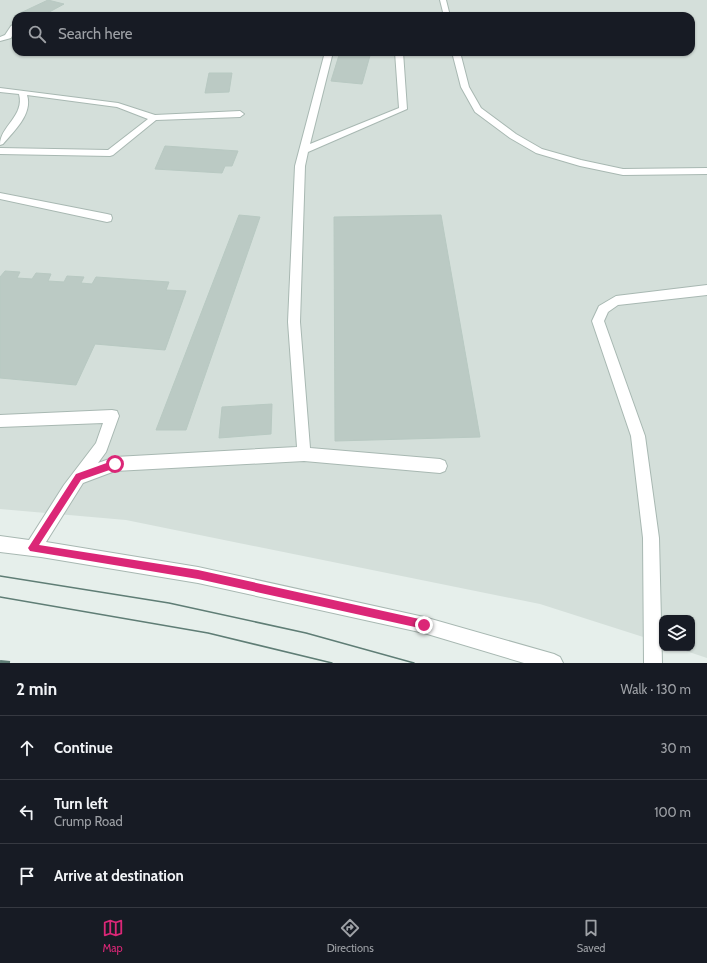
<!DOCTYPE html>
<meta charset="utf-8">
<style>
body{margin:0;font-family:Cabin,sans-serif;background:#20242c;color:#f1f3f6}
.controls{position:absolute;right:12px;bottom:12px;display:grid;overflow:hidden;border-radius:8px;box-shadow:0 1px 3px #0004}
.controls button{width:36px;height:36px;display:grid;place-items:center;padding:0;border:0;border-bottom:1px solid #363941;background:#171b24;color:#f1f3f6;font:20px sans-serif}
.stop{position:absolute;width:12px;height:12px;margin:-9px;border:3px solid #db2777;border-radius:50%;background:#fff}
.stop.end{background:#db2777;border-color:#fff;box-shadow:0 1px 4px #0008}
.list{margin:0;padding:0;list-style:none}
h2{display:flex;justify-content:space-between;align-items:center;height:52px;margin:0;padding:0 16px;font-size:17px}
h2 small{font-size:13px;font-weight:400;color:#9ea1a6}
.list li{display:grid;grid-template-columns:26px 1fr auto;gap:12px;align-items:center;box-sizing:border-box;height:64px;padding:0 16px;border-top:1px solid #363941}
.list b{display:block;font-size:15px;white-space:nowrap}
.list p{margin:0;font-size:13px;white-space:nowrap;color:#9ea1a6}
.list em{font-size:13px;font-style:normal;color:#9ea1a6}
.icon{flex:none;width:22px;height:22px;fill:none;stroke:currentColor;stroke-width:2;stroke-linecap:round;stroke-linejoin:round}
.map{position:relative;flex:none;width:707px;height:663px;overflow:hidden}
.search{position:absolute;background:#171b24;box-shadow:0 1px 3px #0004;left:12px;right:12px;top:12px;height:44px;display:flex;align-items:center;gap:10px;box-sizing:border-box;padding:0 14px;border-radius:12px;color:#9ea1a6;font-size:15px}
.sheet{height:244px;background:#171b24}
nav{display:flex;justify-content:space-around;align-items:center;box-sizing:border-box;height:56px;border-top:1px solid #363941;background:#171b24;font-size:11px;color:#9ea1a6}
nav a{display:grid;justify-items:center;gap:2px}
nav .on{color:#db2777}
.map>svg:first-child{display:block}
</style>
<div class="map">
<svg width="707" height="663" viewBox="0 0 707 663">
<rect width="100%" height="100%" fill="#e6efeb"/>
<path fill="#d4dfda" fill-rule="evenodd" d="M0 0H707V658L677 648H692V618H662V643L540 604 126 520 0 509ZM16 16H691V52H16Z"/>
<g fill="#bbcac4" stroke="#b8c9c2">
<polygon points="48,0 64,4 42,16 14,16"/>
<polygon points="340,52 371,52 362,84 331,81"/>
<polygon points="209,73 232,73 229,92 205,93"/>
<polygon points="165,146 238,151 232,166 225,166 222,173 155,169"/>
<polygon points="239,215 260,217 186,430 156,430"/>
<polygon points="441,215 480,437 335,441 334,217"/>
<polygon points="5,271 20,272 17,278 32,279 36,273 51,274 48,281 64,282 67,276 84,277 81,283 92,284 96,277 169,282 166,290 186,291 165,350 95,344 76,385 0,378 0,277"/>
<polygon points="272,404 271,434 219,438 222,407"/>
</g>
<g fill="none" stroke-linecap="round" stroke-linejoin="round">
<defs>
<g id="minor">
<polygon points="440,0 446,0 450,16 444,16"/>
<polygon points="13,25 15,26 16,28 11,38 0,41 0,37 5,35 11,26"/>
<polygon points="325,52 333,52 310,144 399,108 395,52 403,52 407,109 308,152 305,166 300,322 310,448 440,459 445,461 447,466 445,471 440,473 304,461 115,471 83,483 46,542 198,567 424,617 554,654 560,657 563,663 524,663 424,633 198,583 41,557 0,552 0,536 29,540 64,485 96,443 103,423 0,427 0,415 112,410 117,411 119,416 106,452 98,463 115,457 297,447 288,322 295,166"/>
<polygon points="452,52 460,52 469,87 481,108 516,134 542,149 581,160 623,169 707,168 707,174 623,175 580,166 536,153 510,138 475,112 461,87"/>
<path d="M0 88 118 103 155 115 240 111 244 114 240 117 156 120 113 155 110 156 0 154V148L108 150 148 119 117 107 27 95C33 114 14 131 3 144L0 145C0 126 25 116 19 94L0 92Z"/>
<polygon points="0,193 107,214 111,215 112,218 111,221 107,222 0,199"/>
<polygon points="707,285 707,295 618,305 608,312 604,321 645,436 659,538 662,663 644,663 643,538 631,436 592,321 599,306 616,296"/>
</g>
</defs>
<use href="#minor" stroke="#a8b8b2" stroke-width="2"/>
<use href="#minor" fill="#fff" fill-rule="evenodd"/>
<g stroke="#5f7d75" stroke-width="1.5">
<polyline points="0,576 169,603 306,633 414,663"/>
<polyline points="0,597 208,633 332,663"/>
</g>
<polyline stroke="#5f7d75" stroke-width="4" stroke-dasharray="10 5" stroke-linecap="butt" points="0,662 11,663"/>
</g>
<polygon fill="#db2777" points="115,460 119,464 118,467 81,480 39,545 198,570 424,620 427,621 428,625 427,628 424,629 198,579 30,551 28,548 30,545 76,474"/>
</svg>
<div class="controls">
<button><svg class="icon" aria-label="layers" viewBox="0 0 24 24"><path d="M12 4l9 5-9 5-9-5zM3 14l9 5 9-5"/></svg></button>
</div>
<div class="stop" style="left:115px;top:464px"></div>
<div class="stop end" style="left:424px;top:625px"></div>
<div class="search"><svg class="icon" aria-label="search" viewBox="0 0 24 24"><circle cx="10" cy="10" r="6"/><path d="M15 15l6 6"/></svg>Search here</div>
</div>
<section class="sheet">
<h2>2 min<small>Walk · 130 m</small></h2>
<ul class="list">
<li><svg class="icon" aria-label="ahead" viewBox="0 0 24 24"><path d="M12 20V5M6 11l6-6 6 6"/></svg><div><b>Continue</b></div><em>30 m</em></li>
<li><svg class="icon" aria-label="left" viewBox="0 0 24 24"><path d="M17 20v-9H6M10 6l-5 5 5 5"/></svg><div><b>Turn left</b><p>Crump Road</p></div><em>100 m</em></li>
<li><svg class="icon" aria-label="arrive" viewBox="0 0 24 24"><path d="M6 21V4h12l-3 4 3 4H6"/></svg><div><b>Arrive at destination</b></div></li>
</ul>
</section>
<nav>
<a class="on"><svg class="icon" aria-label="map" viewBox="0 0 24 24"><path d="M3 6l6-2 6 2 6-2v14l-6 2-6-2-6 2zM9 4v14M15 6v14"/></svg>Map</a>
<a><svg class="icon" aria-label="directions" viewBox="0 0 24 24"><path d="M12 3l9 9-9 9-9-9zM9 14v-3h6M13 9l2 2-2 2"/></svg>Directions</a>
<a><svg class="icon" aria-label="saved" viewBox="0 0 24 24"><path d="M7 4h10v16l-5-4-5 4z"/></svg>Saved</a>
</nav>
